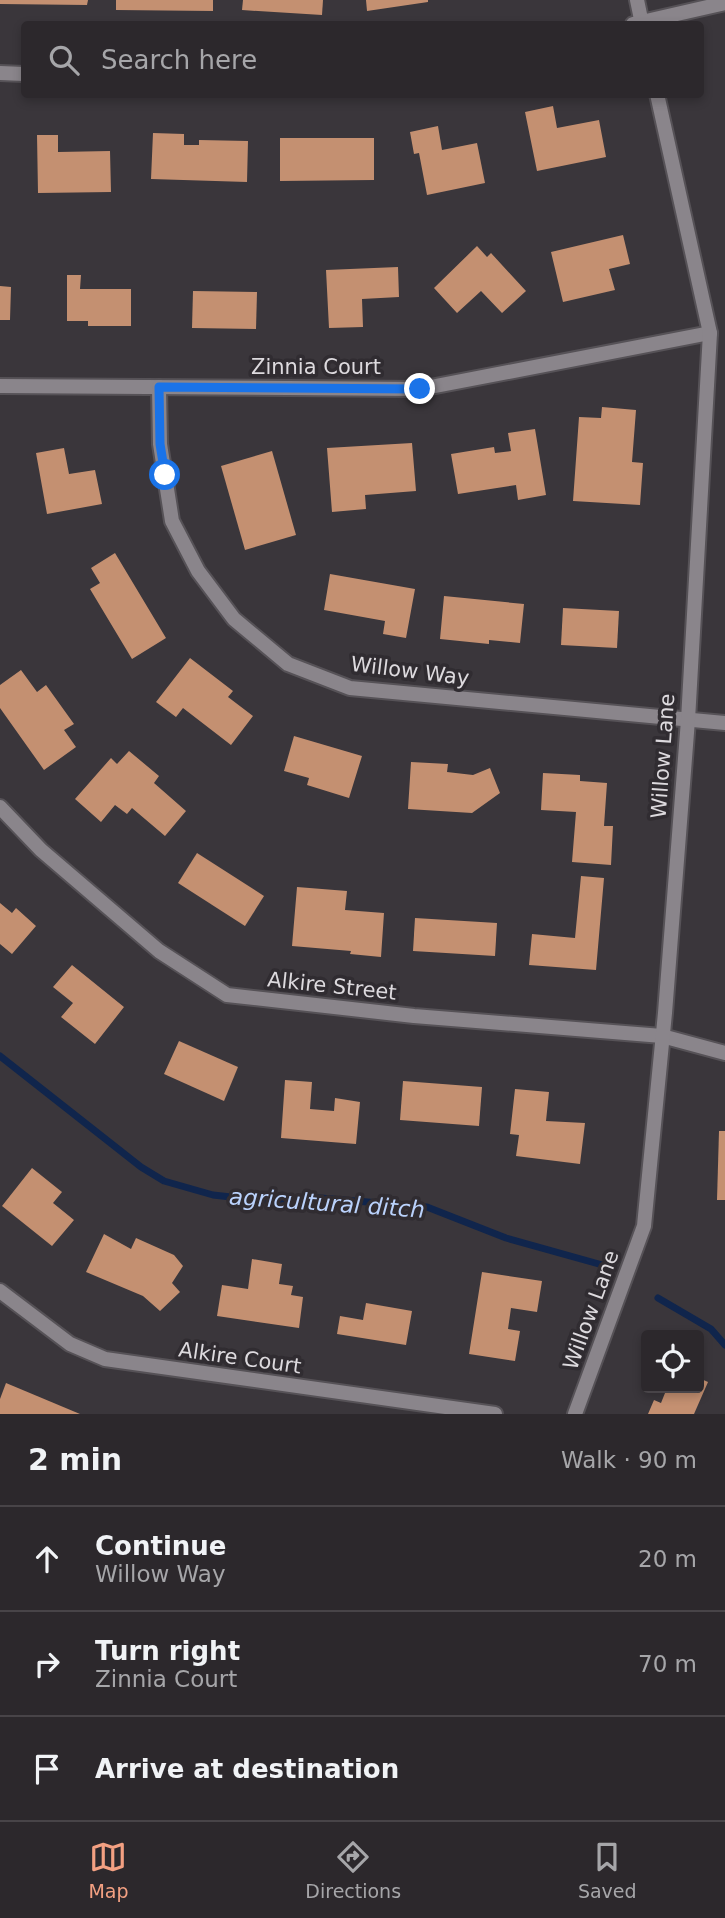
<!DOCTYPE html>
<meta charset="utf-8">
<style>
body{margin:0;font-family:"DejaVu Sans",sans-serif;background:#383438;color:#f1f3f6}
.controls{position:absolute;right:21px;bottom:21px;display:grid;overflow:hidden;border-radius:7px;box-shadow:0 4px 10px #0003}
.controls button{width:63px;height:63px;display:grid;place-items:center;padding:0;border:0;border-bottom:2px solid #484448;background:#2c282c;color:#f1f3f6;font:35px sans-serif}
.stop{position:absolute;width:21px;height:21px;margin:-16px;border:5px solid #1a73e8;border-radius:50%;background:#fff}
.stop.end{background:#1a73e8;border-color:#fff;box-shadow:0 2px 7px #0008}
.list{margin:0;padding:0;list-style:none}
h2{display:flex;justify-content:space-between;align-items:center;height:91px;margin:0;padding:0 28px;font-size:30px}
h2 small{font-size:23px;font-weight:400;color:#a6a6a9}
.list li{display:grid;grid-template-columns:46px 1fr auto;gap:21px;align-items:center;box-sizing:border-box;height:105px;padding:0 28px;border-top:2px solid #484448}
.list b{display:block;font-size:26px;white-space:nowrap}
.list p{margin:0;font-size:23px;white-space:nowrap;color:#a6a6a9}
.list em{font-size:23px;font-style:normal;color:#a6a6a9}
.icon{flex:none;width:38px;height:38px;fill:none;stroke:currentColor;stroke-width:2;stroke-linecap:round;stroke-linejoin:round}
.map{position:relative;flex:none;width:725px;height:1414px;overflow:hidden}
.search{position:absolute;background:#2c282c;box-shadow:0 4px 10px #0003;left:21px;right:21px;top:21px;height:77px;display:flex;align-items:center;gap:18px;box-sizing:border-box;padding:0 24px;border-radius:7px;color:#a6a6a9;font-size:26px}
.sheet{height:406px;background:#2c282c}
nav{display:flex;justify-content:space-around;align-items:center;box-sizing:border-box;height:98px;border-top:2px solid #484448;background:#2c282c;font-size:19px;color:#a6a6a9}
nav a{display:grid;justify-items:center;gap:4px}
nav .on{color:#f3a082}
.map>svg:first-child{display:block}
</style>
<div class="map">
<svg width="725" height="1414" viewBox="0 0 725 1414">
<rect width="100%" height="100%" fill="#3a363b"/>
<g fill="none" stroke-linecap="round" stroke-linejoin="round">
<g stroke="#10254c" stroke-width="7">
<polyline points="0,1056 141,1167 164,1181 213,1195 259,1200 320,1198 427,1207 506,1238 606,1266"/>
<polyline points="658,1298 711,1329 725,1345"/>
</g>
</g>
<g fill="#c49071">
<polygon points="0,0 88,0 87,5 0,4"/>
<polygon points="116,0 213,0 213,11 116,10"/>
<polygon points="243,0 323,0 322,15 242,10"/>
<polygon points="366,0 428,0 428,2 367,11"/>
<polygon points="553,106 557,128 599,120 606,157 537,171 525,112"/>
<polygon points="438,126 442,150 477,143 485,183 427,195 419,153 414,154 410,132"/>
<polygon points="153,133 184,134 184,145 199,145 199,140 248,141 247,182 151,179"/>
<polygon points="37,135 58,135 58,152 110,151 111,192 38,193"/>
<polygon points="280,138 374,138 374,180 280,181"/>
<polygon points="623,235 630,264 609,269 615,290 563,302 551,252"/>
<polygon points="477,246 487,257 491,253 526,291 502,313 481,291 457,313 434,288"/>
<polygon points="398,267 399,297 362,299 363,327 329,328 326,270"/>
<polygon points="67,275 81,275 80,289 131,289 131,326 88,326 88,321 67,321"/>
<polygon points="0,286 11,287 10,320 0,320"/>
<polygon points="193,291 257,292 256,329 192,328"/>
<polygon points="602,407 636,410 632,462 643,463 640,505 573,501 579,417 601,418"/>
<polygon points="535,429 546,495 518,500 516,485 458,494 451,454 494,447 495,453 511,451 508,433"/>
<polygon points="412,443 416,491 365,495 366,509 332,512 327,448"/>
<polygon points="64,448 69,474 95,470 102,504 47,514 36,453"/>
<polygon points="272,451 296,535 245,550 221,466"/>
<polygon points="115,553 166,638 132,659 90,589 100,583 91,568"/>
<polygon points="330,574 415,589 406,638 383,634 385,621 324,610"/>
<polygon points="444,596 524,604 520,643 489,640 489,644 440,639"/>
<polygon points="563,608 619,611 617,648 561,645"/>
<polygon points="190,658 233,691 228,697 253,716 231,745 183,708 176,717 156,702"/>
<polygon points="21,670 37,692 46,685 74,724 64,730 76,747 44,770 0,708 0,685"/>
<polygon points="294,736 362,756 349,798 307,785 309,778 284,771"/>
<polygon points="129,751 159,776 154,783 186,811 165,836 132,808 127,814 115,805 101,822 75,799 111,758 117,764"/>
<polygon points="411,762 448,764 447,772 473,775 490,768 500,793 472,813 408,809"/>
<polygon points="543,773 580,775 580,781 607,783 604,826 613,826 611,865 572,862 576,812 541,810"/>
<polygon points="197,853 264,896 245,926 178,883"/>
<polygon points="581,876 604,878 596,970 529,965 532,934 575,938"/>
<polygon points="297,887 347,891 345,910 384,913 381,957 350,954 351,951 292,946"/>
<polygon points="0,903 12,913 16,908 36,926 12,954 0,944"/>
<polygon points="415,918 497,923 495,956 413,951"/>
<polygon points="72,965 124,1007 95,1044 61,1017 73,1003 53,987"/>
<polygon points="179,1041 238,1067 224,1101 164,1074"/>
<polygon points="285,1080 312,1082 310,1109 334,1111 335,1098 360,1102 356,1144 281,1138"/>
<polygon points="403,1081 482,1087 479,1126 400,1120"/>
<polygon points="515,1089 549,1092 546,1121 585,1123 580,1164 516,1156 519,1135 510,1134"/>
<polygon points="719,1131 725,1131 725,1200 717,1200"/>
<polygon points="32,1168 62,1192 53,1203 74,1220 52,1246 2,1206"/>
<polygon points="104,1234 131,1249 136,1238 174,1255 183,1266 172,1283 180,1292 160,1311 143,1296 86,1272"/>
<polygon points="252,1259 282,1264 279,1284 293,1286 291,1295 303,1297 299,1328 217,1316 222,1285 248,1289"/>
<polygon points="482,1272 542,1281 537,1312 511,1308 508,1329 520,1331 515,1361 469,1354"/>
<polygon points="366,1303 412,1311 406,1345 337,1334 340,1316 363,1320"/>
<polygon points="699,1378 708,1382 694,1414 648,1414 654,1400 661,1403 667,1388 699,1388"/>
<polygon points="6,1383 80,1414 0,1414 0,1399"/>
</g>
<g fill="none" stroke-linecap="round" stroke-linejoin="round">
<defs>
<g id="street">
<polyline points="637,0 642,24"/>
<polyline points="633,24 725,3"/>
<polyline points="0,73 24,74"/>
<polyline points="0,386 420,389 710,333"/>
<polyline points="159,387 160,444 172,521 198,571 234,619 288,664 350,688 725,723"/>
<polyline points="0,807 41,850 159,951 227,995 414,1016 662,1036 725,1053"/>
<polyline points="0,1291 70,1344 105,1359 495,1414"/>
<polyline points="575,1414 644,1226 665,1013 688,720 710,333 657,94"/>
</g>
</defs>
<use href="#street" stroke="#565257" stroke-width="18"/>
<use href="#street" stroke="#8a858b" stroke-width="14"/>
</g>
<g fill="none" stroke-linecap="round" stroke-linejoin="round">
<polyline stroke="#1a73e8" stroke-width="9" points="165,475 160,444 159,387 420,389"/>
</g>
<g text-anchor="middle" stroke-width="7" stroke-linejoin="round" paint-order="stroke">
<g font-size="21" fill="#dddade" stroke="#302c31">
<text x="316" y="374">Zinnia Court</text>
<text transform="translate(410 671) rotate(7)" y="7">Willow Way</text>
<text transform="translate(663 756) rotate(-86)" y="7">Willow Lane</text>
<text transform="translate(332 986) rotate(6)" y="7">Alkire Street</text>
<text transform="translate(591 1310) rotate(-70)" y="7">Willow Lane</text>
<text transform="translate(240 1358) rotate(8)" y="7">Alkire Court</text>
</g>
<g font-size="23" font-style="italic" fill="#bad2fc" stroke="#302c31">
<text transform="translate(327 1203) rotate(4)" y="8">agricultural ditch</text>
</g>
</g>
</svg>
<div class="controls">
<button><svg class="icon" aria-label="locate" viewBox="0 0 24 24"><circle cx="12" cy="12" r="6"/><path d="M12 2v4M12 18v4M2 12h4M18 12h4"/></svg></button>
</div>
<div class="stop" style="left:165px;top:475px"></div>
<div class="stop end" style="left:420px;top:389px"></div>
<div class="search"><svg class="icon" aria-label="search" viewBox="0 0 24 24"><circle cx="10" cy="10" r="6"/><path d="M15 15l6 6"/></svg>Search here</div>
</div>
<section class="sheet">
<h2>2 min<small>Walk · 90 m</small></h2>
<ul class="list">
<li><svg class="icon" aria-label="ahead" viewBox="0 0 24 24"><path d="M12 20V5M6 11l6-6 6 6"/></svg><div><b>Continue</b><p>Willow Way</p></div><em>20 m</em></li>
<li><svg class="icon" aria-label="right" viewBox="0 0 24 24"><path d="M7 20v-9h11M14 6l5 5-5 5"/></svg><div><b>Turn right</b><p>Zinnia Court</p></div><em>70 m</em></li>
<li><svg class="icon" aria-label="arrive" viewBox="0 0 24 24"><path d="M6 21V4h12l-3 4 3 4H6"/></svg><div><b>Arrive at destination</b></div></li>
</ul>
</section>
<nav>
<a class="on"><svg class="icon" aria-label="map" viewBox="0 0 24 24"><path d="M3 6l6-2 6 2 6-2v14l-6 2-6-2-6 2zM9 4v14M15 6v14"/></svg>Map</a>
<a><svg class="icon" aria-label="directions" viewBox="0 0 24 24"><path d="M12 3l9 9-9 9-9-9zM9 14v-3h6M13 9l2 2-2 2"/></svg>Directions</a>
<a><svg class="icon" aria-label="saved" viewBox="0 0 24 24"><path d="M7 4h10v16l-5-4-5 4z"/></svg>Saved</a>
</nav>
